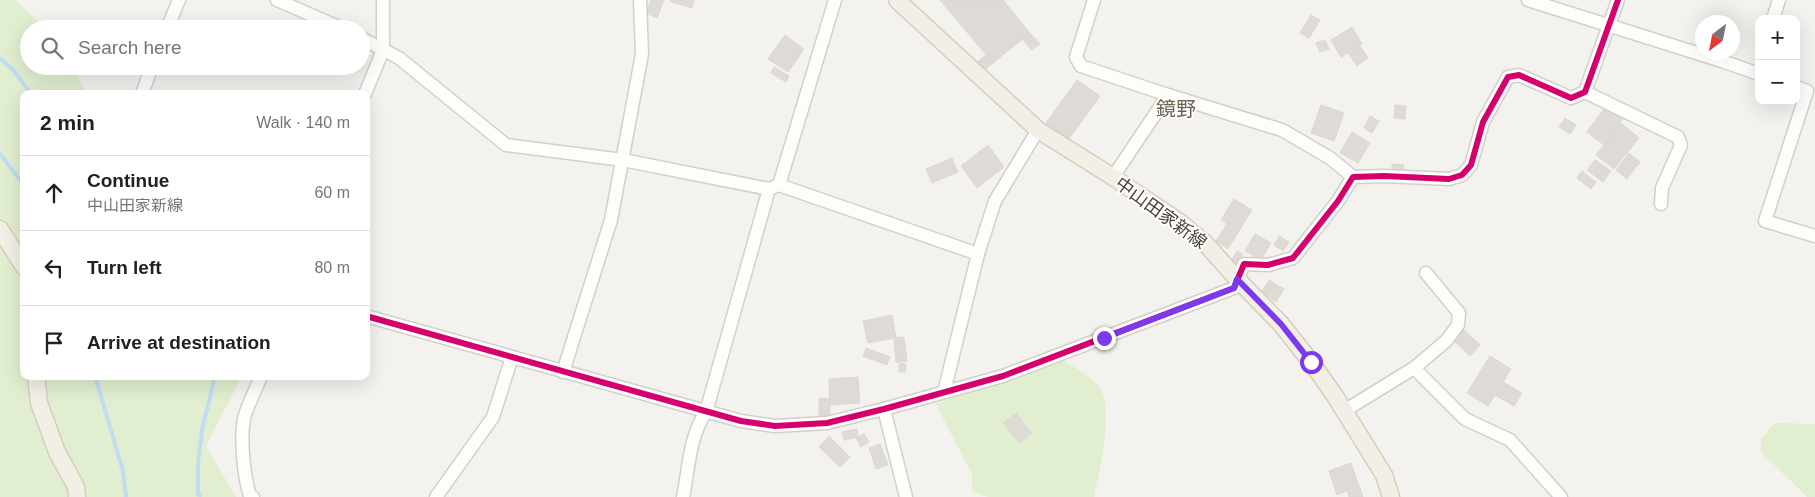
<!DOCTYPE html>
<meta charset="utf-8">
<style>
body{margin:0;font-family:Helvetica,"Noto Sans JP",sans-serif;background:#f6f6f6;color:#202124}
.controls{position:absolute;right:15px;top:15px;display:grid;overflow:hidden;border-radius:10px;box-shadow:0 5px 20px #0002}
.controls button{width:45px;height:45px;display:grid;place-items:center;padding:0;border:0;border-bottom:1px solid #e0e0e0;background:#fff;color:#202124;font:25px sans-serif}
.compass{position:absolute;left:1695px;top:15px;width:45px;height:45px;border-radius:50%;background:#fff;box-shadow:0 5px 20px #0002;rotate:212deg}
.stop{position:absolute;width:15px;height:15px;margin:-11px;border:4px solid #7c3aed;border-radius:50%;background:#fff}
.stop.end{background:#7c3aed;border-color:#fff;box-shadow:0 1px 5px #0008}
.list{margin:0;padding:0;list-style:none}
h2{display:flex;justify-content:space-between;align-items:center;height:65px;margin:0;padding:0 20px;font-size:21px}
h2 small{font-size:16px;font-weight:400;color:#757577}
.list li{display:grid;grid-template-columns:32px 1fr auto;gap:15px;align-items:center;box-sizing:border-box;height:75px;padding:0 20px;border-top:1px solid #e0e0e0}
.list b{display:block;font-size:19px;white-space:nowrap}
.list p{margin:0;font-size:16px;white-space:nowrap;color:#757577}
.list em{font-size:16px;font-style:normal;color:#757577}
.icon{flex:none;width:28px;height:28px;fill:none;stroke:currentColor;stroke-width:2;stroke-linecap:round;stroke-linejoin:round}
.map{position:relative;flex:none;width:1815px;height:497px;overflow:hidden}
.search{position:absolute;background:#fff;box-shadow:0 5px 20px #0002;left:20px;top:20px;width:350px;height:55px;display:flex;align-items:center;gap:12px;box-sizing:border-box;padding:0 18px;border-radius:28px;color:#757577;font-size:19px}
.panel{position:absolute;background:#fff;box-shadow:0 5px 20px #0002;left:20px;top:90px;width:350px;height:290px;border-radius:10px}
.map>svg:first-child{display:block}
</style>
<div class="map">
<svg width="1815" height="497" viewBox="0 0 1815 497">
<rect width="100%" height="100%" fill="#f4f2ee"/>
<g fill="#e1eecf">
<polygon points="0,0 15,0 46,29 29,29 29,66 75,66 85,94 24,94 24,376 242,376 206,446 236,497 0,497"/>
<path d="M1061 359C1072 366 1089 375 1098 385 1116 404 1099 473 1094 497H988L972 491V475L936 404Z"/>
<polygon points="1775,423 1815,424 1815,497 1807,497 1764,455 1761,450 1761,439"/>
</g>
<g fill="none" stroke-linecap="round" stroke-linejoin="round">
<g stroke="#c0ddf1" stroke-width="4">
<polyline points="0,58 15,72 31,94"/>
<polyline points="0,154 24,185"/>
<polyline points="95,376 123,471 126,497"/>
<polyline points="200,497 198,493 198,463 202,430 215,376"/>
</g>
</g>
<g fill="#dedbd6" stroke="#dcd9d4">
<polygon points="651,0 664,0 657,18 646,13"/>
<polygon points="671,0 694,0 692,8 671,2"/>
<polygon points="940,0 1003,0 1030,33 993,63"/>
<polygon points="1311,15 1320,20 1309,38 1300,33"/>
<polygon points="1352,27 1362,44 1341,57 1331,40"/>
<polygon points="1030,33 1040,44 1032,50 1022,39"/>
<polygon points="785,35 804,49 788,72 768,59"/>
<polygon points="1325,40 1329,49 1320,52 1316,43"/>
<polygon points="1360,46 1368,58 1357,66 1348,53"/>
<polygon points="986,55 993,63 983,71 976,63"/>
<polygon points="774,67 789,76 786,82 771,73"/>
<polygon points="1077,80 1100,96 1068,140 1046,123"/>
<polygon points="1321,105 1344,113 1334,141 1311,133"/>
<polygon points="1395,105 1406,106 1405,119 1394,118"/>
<polygon points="1606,106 1623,119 1604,145 1587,132"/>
<polygon points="1370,116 1379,121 1372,133 1364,128"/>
<polygon points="1565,118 1576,125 1570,134 1559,127"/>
<polygon points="1621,123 1639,138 1614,169 1596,155"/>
<polygon points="1352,132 1370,143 1358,163 1340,153"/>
<polygon points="988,145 1004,167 977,188 961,166"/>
<polygon points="1629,153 1640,162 1627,179 1616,170"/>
<polygon points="952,158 958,172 932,183 926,169"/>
<polygon points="1595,160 1611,171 1603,182 1587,170"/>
<polygon points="1392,164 1404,165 1404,170 1392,170"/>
<polygon points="1582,171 1596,182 1591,189 1577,178"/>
<polygon points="1234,199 1252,210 1239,231 1221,220"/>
<polygon points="1227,224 1239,231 1228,249 1216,241"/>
<polygon points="1255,234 1271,243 1261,260 1245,251"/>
<polygon points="1279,236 1289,242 1283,251 1274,245"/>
<polygon points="1237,251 1243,254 1236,264 1231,261"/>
<polygon points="1269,280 1284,289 1276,302 1261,293"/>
<polygon points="892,315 896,338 868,343 863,321"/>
<polygon points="1463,329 1480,345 1470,356 1453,340"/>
<polygon points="904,337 907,361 896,362 894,338"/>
<polygon points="866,348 890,357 887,365 863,356"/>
<polygon points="1490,356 1511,369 1503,382 1522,393 1514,406 1495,395 1488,406 1467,393"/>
<polygon points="899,363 906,364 905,372 899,372"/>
<polygon points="858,377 860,403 830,405 829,379"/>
<polygon points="819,398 830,399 830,416 819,416"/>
<polygon points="1016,413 1032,433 1019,443 1003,423"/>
<polygon points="857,429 858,437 844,440 842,432"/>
<polygon points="864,434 869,442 861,447 856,438"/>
<polygon points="829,436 850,457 840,467 819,447"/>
<polygon points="880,444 888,465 876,469 869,448"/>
<polygon points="1351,463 1363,497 1349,497 1347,491 1337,495 1329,471"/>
</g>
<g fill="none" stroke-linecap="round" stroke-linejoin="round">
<defs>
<g id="minor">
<polyline points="277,0 343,29"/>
<polyline points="1094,0 1076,57 1081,66 1168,95"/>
<polyline points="1528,0 1722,61 1759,74"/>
<polyline points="1773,19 1779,0"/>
<polyline points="167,29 179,0"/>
<polyline points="361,38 399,58 506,145 623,160 769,189 779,185 978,254"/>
<polyline points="1796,87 1807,91 1765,221 1815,236"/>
<polyline points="1585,92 1678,137 1681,145 1662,188 1661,204"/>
<polyline points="142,94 152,66"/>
<polyline points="365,94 383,50 383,0"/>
<polyline points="1113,177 1168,95 1282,130 1330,158 1353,177"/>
<polyline points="779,185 835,0"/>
<polyline points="366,316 741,421 775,426 827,423 884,409 1003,376 1234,288 1244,264 1268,265 1293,258 1338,201 1353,177 1384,176 1449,179 1462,175 1471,165 1483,122 1508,77 1519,75 1571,98 1585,92 1618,0"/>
<polyline points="1414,368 1446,341 1458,325 1459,313 1426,273"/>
<polyline points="563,372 611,220 642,54 640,0"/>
<polyline points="944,392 978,254 995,201 1038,130"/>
<polyline points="884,409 906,497"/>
<polyline points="1344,411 1414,368 1465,419 1510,440 1561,497"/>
<path d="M253 497 250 496C244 477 240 439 244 419 247 405 256 390 261 376"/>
<polyline points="436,497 493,417 512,357"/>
<path d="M683 497C689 468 689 437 706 412L769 189"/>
</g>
<g id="major">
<polyline points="897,0 1038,130 1113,177 1181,223 1206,244 1237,279 1281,324 1311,362 1335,396 1384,475 1391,497"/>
<polyline points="0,229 24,267"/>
<polyline points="36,376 39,403 57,452 76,487 77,497"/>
</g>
</defs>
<use href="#minor" stroke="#d2d0cb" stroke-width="15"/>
<use href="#major" stroke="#d6cebb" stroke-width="19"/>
<use href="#minor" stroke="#fdfdfc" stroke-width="12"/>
<use href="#major" stroke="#f2efe6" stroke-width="16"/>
<defs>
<polyline id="cycleway" points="366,316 741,421 775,426 827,423 884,409 1003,376 1234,288 1244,264 1268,265 1293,258 1338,201 1353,177 1384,176 1449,179 1462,175 1471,165 1483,122 1508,77 1519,75 1571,98 1585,92 1618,0"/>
</defs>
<use href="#cycleway" stroke="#fff" stroke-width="9"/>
<use href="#cycleway" stroke="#d6006c" stroke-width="6"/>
</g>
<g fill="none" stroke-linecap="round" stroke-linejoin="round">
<polyline stroke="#7c3aed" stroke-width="6" points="1104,338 1234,288 1237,279 1281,324 1311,362"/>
</g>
<g text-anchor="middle" stroke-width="4" stroke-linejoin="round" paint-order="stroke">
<g font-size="18" fill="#4b4439" stroke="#fff">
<text transform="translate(1161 213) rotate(36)" y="6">中山田家新線</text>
</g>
<g font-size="20" fill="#6e6250" stroke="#fff">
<text x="1176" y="116">鏡野</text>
</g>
</g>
</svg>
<div class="controls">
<button>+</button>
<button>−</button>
</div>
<svg class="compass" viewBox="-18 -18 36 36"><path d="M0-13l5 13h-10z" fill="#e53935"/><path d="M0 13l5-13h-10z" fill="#757577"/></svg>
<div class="stop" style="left:1311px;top:362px"></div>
<div class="stop end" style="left:1104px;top:338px"></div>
<div class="search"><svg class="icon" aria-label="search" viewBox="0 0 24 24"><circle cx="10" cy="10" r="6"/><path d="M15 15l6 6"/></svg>Search here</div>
<section class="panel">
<h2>2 min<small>Walk · 140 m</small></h2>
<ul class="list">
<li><svg class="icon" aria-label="ahead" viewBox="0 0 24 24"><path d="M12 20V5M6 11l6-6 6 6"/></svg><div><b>Continue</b><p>中山田家新線</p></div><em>60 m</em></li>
<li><svg class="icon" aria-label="left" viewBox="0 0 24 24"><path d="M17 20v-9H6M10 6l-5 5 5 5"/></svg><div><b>Turn left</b></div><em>80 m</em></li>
<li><svg class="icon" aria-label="arrive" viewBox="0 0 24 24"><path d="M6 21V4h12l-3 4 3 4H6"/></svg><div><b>Arrive at destination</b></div></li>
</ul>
</section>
</div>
